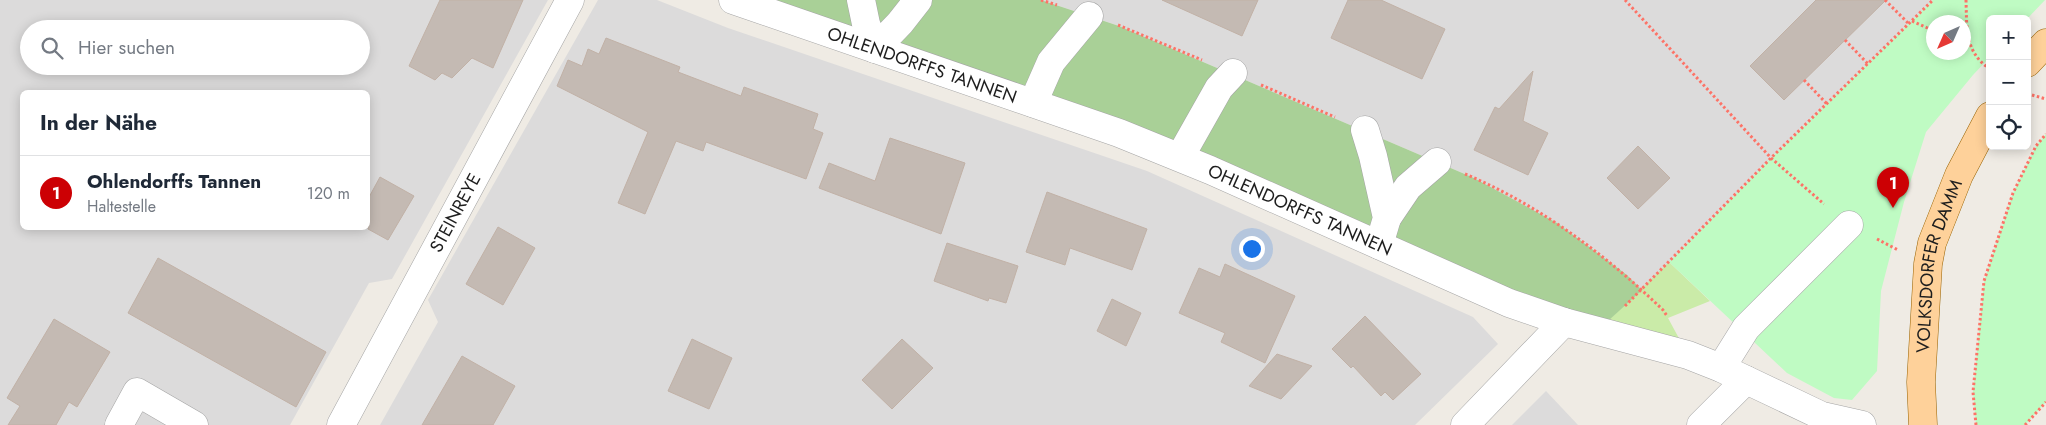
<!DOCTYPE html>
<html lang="de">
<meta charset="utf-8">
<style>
body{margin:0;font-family:Jost,sans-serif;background:#f6f6f7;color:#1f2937}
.controls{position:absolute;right:15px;top:15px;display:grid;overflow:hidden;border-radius:8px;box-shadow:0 2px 12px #0003}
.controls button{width:45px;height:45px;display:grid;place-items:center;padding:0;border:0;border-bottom:1px solid #e0e1e3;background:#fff;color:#1f2937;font:25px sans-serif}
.compass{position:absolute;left:1926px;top:15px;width:45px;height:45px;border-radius:50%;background:#fff;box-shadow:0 2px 12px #0003;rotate:225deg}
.you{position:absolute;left:1251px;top:248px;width:18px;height:18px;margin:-12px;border:4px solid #fff;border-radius:50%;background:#1a73e8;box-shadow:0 0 0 8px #1a73e833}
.badge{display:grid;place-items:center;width:32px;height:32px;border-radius:50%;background:#cc0004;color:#fff;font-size:16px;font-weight:700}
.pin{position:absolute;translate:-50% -41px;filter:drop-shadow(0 1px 2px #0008)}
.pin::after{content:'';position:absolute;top:26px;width:18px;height:15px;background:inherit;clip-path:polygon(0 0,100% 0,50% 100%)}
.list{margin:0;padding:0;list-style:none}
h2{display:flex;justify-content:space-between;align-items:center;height:65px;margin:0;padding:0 20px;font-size:21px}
h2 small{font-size:16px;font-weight:400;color:#747a83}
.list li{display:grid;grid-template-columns:32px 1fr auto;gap:15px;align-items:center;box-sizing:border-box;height:75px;padding:0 20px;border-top:1px solid #e0e1e3}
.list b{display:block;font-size:19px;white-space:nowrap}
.list p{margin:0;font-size:16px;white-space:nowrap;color:#747a83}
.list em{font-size:16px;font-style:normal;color:#747a83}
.icon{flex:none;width:28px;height:28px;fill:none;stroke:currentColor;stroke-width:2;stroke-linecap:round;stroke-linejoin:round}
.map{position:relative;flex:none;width:2046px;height:425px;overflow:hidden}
.search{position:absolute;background:#fff;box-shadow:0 2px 12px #0003;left:20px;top:20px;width:350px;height:55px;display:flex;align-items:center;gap:12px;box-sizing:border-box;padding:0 18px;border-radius:28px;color:#747a83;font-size:19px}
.panel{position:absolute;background:#fff;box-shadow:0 2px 12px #0003;left:20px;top:90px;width:350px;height:140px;border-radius:8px}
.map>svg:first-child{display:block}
</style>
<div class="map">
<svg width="2046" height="425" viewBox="0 0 2046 425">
<rect width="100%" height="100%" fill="#efebe4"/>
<g fill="#dcdbdb" fill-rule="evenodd">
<path d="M0 0H548L392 279 369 283 290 425H0ZM29 29H361V66H29ZM22 92H368V228H22Z"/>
<polygon points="598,0 657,0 728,28 1147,171 1473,317 1498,344 1415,425 380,425 438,322 428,300"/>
<polygon points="1041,0 1933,0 1771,158 1642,290 1627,275 1557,223 1474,178 1119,26"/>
<polygon points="1546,391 1578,425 1512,425"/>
</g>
<polygon fill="#caeba8" points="1669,262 1710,301 1668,318 1688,355 1597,331"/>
<polygon fill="#a9d097" points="733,0 1041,0 1119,26 1474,178 1557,223 1627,275 1642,290 1597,331 1210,170"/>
<g fill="#bffbc3" fill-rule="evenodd">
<path d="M1933 0H2045L2027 19H1990V57L1973 75 1926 132 1904 202 1881 291 1877 371 1852 400 1834 398 1787 373 1669 262 1771 158ZM1934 22H1964V52H1934Z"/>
<polygon points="2046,134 2046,402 2025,425 1976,425 1973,392 1984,281 2013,193 2036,146"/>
</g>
<g fill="#c4bab3" stroke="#c1b1a6">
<polygon points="440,0 523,0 493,68 472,58 452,78 442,73 435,80 409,66"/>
<polygon points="1162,0 1258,0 1242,36"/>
<polygon points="1348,0 1381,0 1445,29 1422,79 1331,38"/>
<polygon points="1816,0 1886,0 1784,100 1750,66"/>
<polygon points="606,38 680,67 678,72 741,96 744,87 818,114 813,129 823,133 806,179 706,142 703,151 676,141 645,214 618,203 648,132 557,86 568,60 582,66 588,49 599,54"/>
<polygon points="1533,71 1523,121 1548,133 1528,175 1474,150 1495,107 1499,109"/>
<polygon points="890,138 965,163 941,234 819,188 829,163 875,181"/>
<polygon points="1638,146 1670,178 1638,209 1607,178"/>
<polygon points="380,177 414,196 388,240 368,229 368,199"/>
<polygon points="1047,192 1147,229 1132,270 1070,248 1065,265 1026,252"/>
<polygon points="498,227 535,248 503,305 466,284"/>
<polygon points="947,243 1018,266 1006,303 989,298 988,301 934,281"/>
<polygon points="158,258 326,352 296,407 128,313"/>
<polygon points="1225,264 1295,296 1265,363 1221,342 1225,333 1179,313 1199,268 1220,277"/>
<polygon points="1112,299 1141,313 1126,346 1097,331"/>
<polygon points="1365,316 1421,374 1393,400 1385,392 1381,396 1353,366 1351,368 1332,349"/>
<polygon points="54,319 110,352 77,407 69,402 56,425 8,425 20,406 7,398"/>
<polygon points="692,339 732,358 709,409 668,391"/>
<polygon points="902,339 933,368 892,409 862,380"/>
<polygon points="1277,354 1312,366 1281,399 1249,386"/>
<polygon points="462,356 515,386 493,425 422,425"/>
</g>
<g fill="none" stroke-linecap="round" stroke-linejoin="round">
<defs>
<g id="minor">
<path id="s1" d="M733 0 1119 133 1210 170 1509 303 1564 322 1688 355 1721 368 1822 416 1862 425"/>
<polyline points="861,0 866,24 875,49 900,23 918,0"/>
<polyline points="1033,103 1051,62 1089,16"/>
<polyline points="1365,130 1373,156 1387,218 1379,245"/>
<polyline points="1180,157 1219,88 1233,73"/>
<polyline points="1387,218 1408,187 1437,162"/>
<polyline points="1721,368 1746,328 1849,225"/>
<polyline points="119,425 137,392 194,425"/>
<path id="s2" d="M341 425 570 0"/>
<polyline points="1465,425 1564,322"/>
<polyline points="1701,425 1746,380"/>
</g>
<g id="major">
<polyline points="2027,63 2046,43"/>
<path id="s3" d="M1923 425 1921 382 1928 264 1932 243 1959 175 1990 116"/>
</g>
</defs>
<use href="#minor" stroke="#a5a5a5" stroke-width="29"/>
<use href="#major" stroke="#986200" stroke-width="29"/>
<g stroke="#fd7367" stroke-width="3" stroke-dasharray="2.5 2.5" stroke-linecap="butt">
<polyline points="1041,0 1057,5"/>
<polyline points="1625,0 1771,158 1824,204"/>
<polyline points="1885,0 1909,24"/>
<path d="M1966 0C1967 27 1964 52 1990 69"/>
<polyline points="1912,21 1934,31"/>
<polyline points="1118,25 1202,60"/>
<polyline points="1845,40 1868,64"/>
<polyline points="1804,80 1827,104"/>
<polyline points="1261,85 1335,117"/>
<polyline points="2032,95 2046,99"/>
<path d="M1465 174C1539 205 1605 254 1663 310L1667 316"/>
<polyline points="1877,239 1898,250"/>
<polyline points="1625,306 1771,158 1933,0"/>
<polyline points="1976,425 1973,392 1984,281 2013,193 2036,146 2046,134"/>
<polyline points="2025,425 2046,402"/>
</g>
<use href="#minor" stroke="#fff" stroke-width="28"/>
<use href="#major" stroke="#fed19a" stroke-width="28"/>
</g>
<g text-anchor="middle" stroke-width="4" stroke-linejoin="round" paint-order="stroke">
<g font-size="18" fill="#1e1e1e" stroke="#fff">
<text dy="6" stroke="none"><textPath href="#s1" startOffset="200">OHLENDORFFS TANNEN</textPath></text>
<text dy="6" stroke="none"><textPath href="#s1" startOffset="605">OHLENDORFFS TANNEN</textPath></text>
<text dy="6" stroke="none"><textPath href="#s2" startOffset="241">STEINREYE</textPath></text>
<text dy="6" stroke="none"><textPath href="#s3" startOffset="161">VOLKSDORFER DAMM</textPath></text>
</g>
</g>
</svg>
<div class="controls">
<button>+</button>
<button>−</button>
<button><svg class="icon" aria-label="locate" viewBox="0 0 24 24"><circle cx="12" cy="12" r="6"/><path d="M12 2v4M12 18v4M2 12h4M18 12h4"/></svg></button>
</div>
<svg class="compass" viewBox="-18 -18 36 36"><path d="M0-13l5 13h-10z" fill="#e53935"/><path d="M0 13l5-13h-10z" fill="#747a83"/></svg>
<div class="you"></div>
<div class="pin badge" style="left:1893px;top:208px">1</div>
<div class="search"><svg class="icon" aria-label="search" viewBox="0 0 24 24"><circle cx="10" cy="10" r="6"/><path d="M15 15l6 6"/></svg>Hier suchen</div>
<section class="panel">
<h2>In der Nähe<small></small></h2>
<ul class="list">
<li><span class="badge">1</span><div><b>Ohlendorffs Tannen</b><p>Haltestelle</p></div><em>120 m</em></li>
</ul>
</section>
</div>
